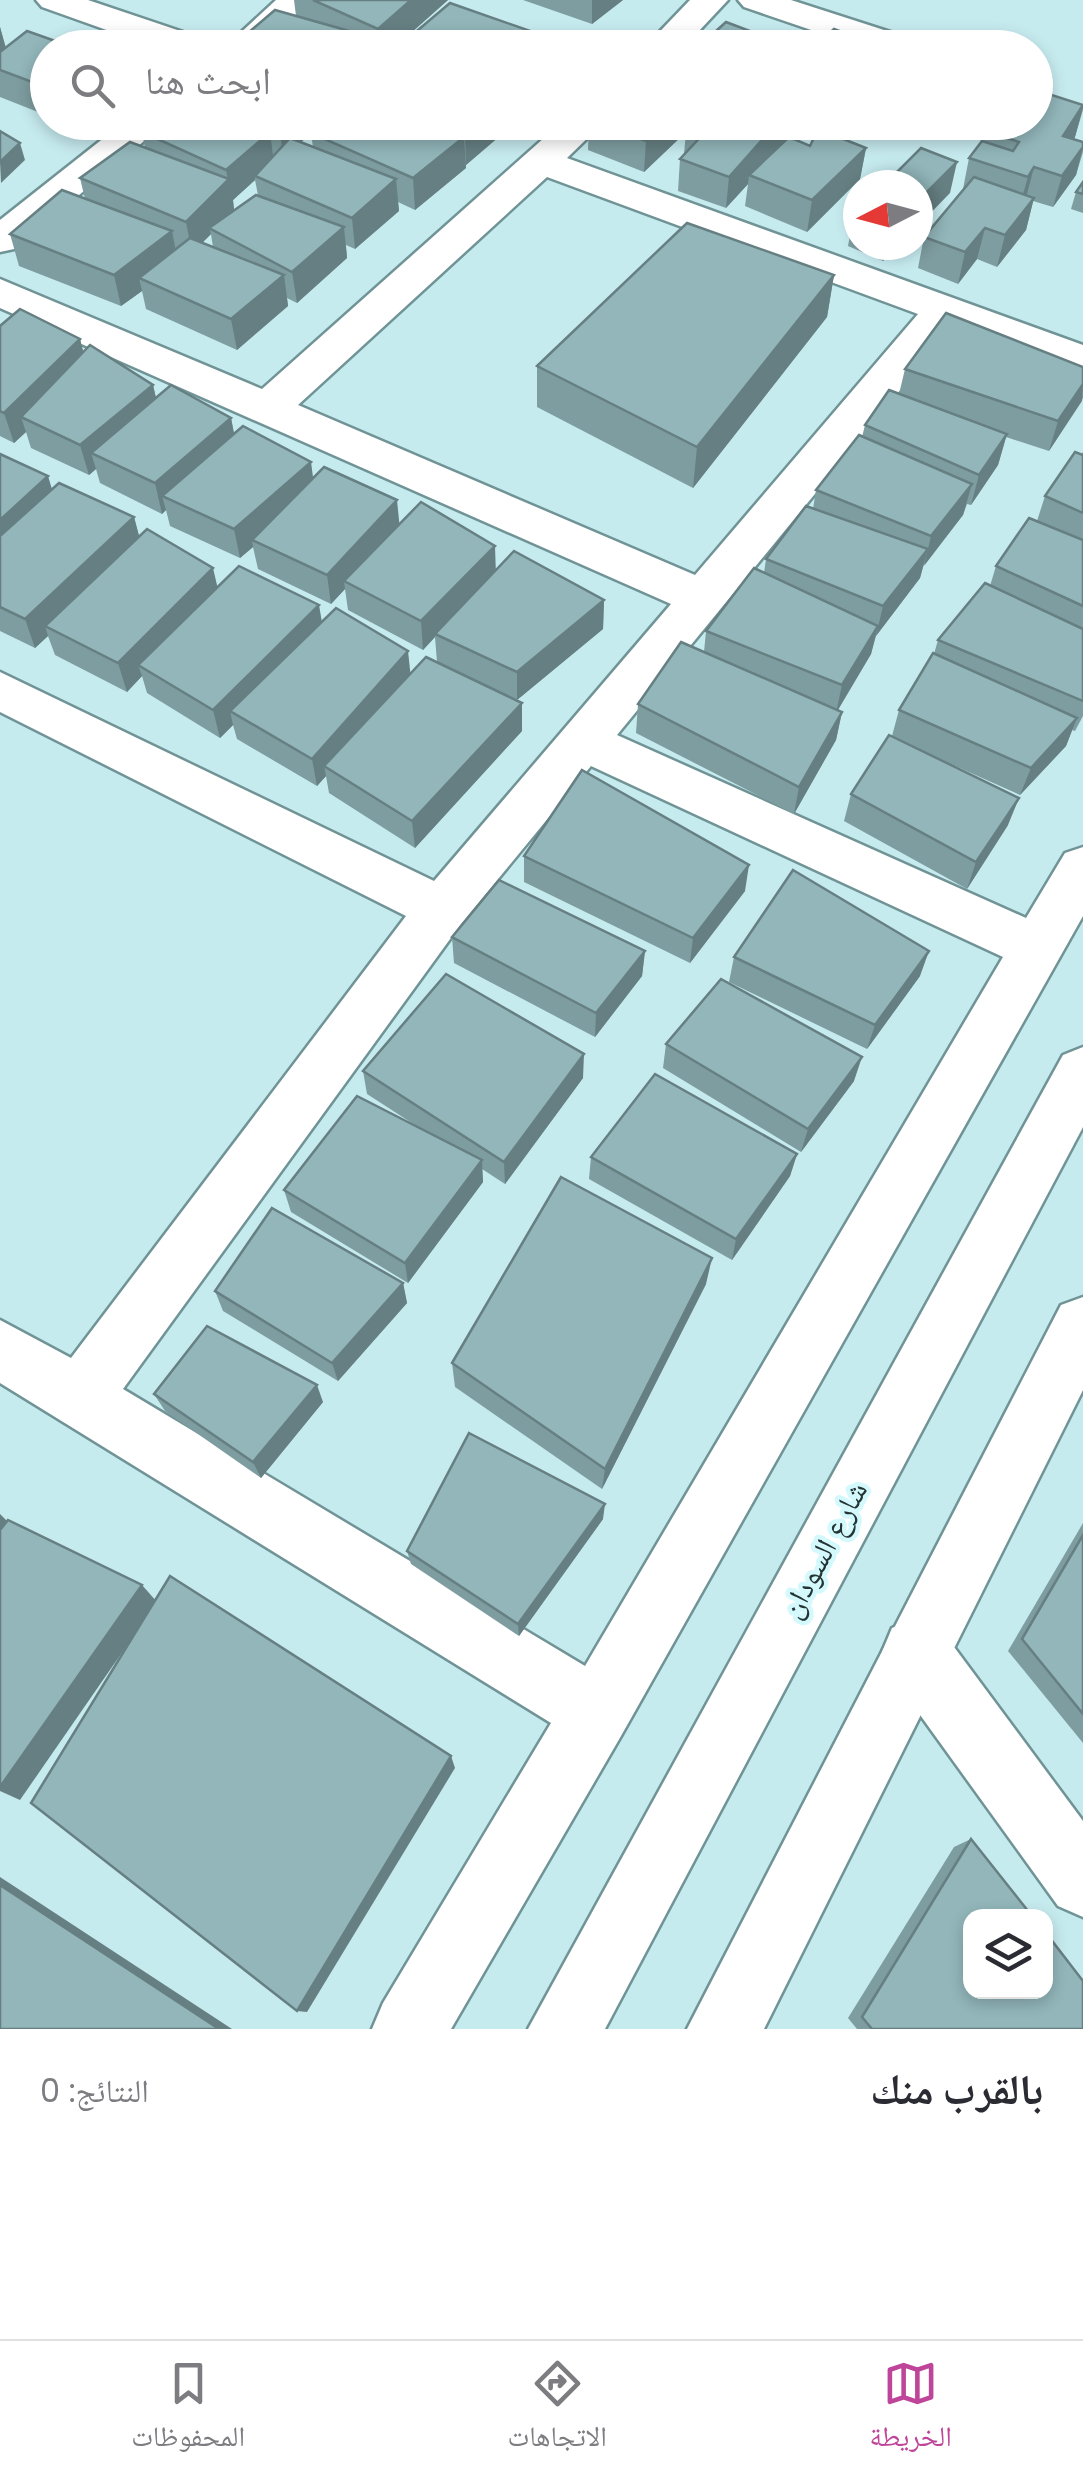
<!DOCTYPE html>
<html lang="ar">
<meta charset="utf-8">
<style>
body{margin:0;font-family:Poppins,"Noto Naskh Arabic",sans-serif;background:#f2f2f3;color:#2b2b33;direction:rtl}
.controls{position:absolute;right:30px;bottom:30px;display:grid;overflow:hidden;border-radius:20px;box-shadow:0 5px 15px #0003}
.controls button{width:90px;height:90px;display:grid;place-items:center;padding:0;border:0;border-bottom:2px solid #e1e1e2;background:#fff;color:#2b2b33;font:50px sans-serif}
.compass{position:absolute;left:843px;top:170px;width:90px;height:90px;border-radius:50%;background:#fff;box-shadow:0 5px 15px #0003;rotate:264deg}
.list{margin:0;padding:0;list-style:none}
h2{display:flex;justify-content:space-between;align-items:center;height:130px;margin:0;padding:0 40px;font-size:42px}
h2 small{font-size:32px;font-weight:400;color:#7c7c81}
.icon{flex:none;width:55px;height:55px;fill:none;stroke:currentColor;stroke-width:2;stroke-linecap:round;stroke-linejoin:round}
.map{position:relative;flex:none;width:1083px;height:2029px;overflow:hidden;direction:ltr}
.search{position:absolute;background:#fff;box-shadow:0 5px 15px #0003;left:30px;right:30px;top:30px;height:110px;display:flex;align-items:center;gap:25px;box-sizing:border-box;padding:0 35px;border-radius:55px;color:#7c7c81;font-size:38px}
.sheet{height:310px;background:#fff}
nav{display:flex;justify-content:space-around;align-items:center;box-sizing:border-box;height:140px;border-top:2px solid #e1e1e2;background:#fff;font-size:28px;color:#7c7c81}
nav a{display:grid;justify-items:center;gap:5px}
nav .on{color:#be459a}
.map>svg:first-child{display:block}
</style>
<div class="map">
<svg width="1083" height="2029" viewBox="0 0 1083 2029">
<rect width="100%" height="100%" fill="#c6ebef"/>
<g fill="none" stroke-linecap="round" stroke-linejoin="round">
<defs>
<g id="minor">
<polygon points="36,0 88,0 207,40 212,48 157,48 42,7"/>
<polygon points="276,0 315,0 264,48 224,48"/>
<polygon points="690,0 728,0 683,48 644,48"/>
<polygon points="738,0 791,0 915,40 920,48 864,48 744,7"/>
<polygon points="124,122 167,122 14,249 0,252 0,220"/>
<path d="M562 122H604L567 158 1083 345V374L952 327 617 735 1026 918 1065 853 1083 847V916L621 1736 451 2029H372L383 2003 551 1723 0 1383V1320L71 1358 406 916 0 712V672L434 881 671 604 0 308V279L262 389ZM547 177 918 314 695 575 298 405ZM591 766 1003 957 585 1666 123 1389 461 924Z"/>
<polygon points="916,1618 940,1628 1083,1821 1083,1917 1058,1906 892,1676 882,1652 892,1628"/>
</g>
<g id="secondary">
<polygon points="1083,1047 1083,1127 605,2029 528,2029 1063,1055"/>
<polygon points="1083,1297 1083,1390 764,2029 687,2029 1061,1305"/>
</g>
</defs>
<use href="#minor" stroke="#709396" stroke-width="5"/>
<use href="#secondary" stroke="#709396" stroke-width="5"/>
<use href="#minor" fill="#fff" fill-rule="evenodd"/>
<use href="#secondary" fill="#fff" fill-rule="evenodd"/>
</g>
<g fill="#7e9da0" fill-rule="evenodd">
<polygon points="294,0 448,0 394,48 236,48 235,44 296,16"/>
<polygon points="523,0 623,0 592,24"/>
<polygon points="0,27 5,47 48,48 48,116 0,97"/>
<polygon points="405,41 550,48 405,48"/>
<polygon points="1083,105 1083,110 1074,140 1083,142 1083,152 1076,175 1053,207 1033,201 1026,230 997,267 977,259 958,284 918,268 924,237 963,189 969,158 980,144 983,130"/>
<path d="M154 122H321V125L353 133 366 122 515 123 466 165V168L415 210 398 202 399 211 355 249 346 245 347 258 297 303 287 298 288 306 237 350 146 309 142 291 121 306 19 266 10 234 85 199 80 178 145 148 142 132ZM311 134 313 147 301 142ZM255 180 258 195 234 210 233 200ZM211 234 213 247 202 243Z"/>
<polygon points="589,122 788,122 786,140 810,146 866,148 860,179 807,232 745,206 748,184 726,208 678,191 680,159 684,154 686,132 644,172 588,150"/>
<polygon points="1083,182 1083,213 1071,209 1076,192"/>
<polygon points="858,210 858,245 899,245 883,261 848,246 854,215"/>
<polygon points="834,275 827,317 693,488 537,407 537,366"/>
<polygon points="0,326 80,339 83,352 153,385 156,398 231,418 234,434 399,525 496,569 604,600 603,629 517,700 522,731 415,848 329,793 326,776 317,786 237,739 233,725 220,738 147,693 142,676 127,692 55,655 48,636 35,648 0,631 0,454 52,489 134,517 139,536 217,587 322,621 410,674 437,662 435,637 423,650 348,610 345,589 331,604 258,569 253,547 240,558 170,526 166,510 162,514 100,483 96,469 89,475 31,448 26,432 14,443 0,436"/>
<polygon points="905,369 1083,384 1083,398 1049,451 1006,437 998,465 971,505 967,504 963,515 923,566 920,578 876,636 871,654 838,710 842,712 836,740 794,814 636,733 638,704 704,652 706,631 764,573 766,559 813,509 816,490 862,437 865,425 899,394"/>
<polygon points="1083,452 1083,716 1075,731 1072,730 1066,746 1020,795 933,756 1008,825 967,889 844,821 851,794 892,736 899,710 934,654 938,640 990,586 996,566 1037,521 1045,496"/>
<polygon points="524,856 745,891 690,963 524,882"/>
<polygon points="452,937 645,951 642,976 595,1037 454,963"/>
<polygon points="734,957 920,976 867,1049 729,982"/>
<polygon points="666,1044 854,1081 801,1152 663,1068"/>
<polygon points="363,1071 583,1078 505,1184 482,1169 483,1182 408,1283 291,1212 284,1190 418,1127 367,1094"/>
<polygon points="797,1154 790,1176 732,1260 589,1179 591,1157"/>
<polygon points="403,1283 407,1303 338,1381 223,1311 215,1291"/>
<polygon points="706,1284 602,1489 455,1387 452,1363"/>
<polygon points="154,1394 323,1402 261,1478 165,1411"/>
<polygon points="603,1519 519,1636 411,1564 407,1551"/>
<polygon points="1083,1523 1083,1743 1008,1651"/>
<polygon points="971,1839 1083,2029 857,2029 848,2018 954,1847"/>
</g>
<g fill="#667f82">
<polygon points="411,0 448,0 394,48 374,48 379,42 378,29"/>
<polygon points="592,0 623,0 592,24"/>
<polygon points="0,27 8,55 0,62"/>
<polygon points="550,38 550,48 537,48"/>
<polygon points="1083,107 1075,137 1054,168 1063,136"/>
<polygon points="282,122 321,122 321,126 283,156 279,124"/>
<polygon points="478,122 515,123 466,165 465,134"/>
<polygon points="665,122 696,122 686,123 686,132 644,172 646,141"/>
<polygon points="778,122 788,122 785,142 749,175 748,184 726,208 729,177"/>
<polygon points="270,132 274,163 255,176 255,180 233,200 234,210 209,228 211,234 192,253 186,222 228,180 226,170"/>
<polygon points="464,137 466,168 415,210 413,178"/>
<polygon points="20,143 25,160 1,183 0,162"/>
<polygon points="1083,147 1076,175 1053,207 1062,176"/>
<polygon points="866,148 860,179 807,232 812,200"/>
<polygon points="957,162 950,193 918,226 918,201"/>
<polygon points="1034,167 1026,198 1019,208 1028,177"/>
<polygon points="396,179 399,211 355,249 352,218"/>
<polygon points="1034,198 1026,230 997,267 1005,235"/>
<polygon points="344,227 347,258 297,303 292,272"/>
<polygon points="985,228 977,259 958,284 965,252"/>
<polygon points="172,231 178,262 139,278 142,291 121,306 114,275"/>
<polygon points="886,245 899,245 883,261"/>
<polygon points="284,275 288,306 237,350 231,319"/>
<polygon points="834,275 827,317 693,488 697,447"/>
<polygon points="80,339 88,370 21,417 26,432 14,443 4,413"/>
<polygon points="1083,384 1082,401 1049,451 1058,421"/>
<polygon points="153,385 160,416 91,453 96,469 89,475 80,445"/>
<polygon points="231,418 237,449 162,496 166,510 162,514 155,483"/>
<polygon points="1007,434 998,465 971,505 979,475"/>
<polygon points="311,462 315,492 252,540 253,547 240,558 234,529"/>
<polygon points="48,476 57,506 0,560 0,520"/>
<polygon points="972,484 963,515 924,566 931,536"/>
<polygon points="397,500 400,530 344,581 345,589 331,604 327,575"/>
<polygon points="134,517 142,547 45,626 48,636 35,648 25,619"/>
<polygon points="495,546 496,576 435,634 435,637 423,650 421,621"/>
<polygon points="928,549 920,578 876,636 883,606"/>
<polygon points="213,568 220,598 138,665 142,676 127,692 118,663"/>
<polygon points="604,600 603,629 517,700 517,672"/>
<polygon points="319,605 324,634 230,711 233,725 220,738 213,710"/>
<polygon points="878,626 871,654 836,713 842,685"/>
<polygon points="408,651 411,679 324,766 326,776 317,786 312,759"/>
<polygon points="522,703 522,731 415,848 412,821"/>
<polygon points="842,712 836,740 794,814 799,787"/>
<polygon points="1077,718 1066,746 1020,795 1031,768"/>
<polygon points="1019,798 1008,825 967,889 976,862"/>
<polygon points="749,865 745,891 690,963 693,938"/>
<polygon points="645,951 642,976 595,1037 596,1013"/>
<polygon points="929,951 920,976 867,1049 875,1025"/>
<polygon points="584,1054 583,1078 505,1184 504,1162"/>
<polygon points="862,1057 854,1081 801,1152 808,1129"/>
<polygon points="797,1154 790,1176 732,1260 736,1239"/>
<polygon points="482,1160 483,1182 408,1283 405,1263"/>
<polygon points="712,1258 706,1284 602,1489 605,1469"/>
<polygon points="403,1283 407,1303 338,1381 332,1363"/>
<polygon points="317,1385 323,1402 261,1478 253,1462"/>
<polygon points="605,1504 603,1519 519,1636 518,1624"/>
<polygon points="0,1514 7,1521 0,1531"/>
<polygon points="142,1585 157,1602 20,1800 0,1791 0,1787"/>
<polygon points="451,1756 455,1768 307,2012 297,2011"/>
<polygon points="0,1877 232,2029 219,2029 0,1885"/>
</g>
<g fill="#92b6ba" stroke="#667f82" stroke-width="2.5">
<polygon points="313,0 411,0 378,29"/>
<polygon points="450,3 550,38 537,48 424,48 405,41"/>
<polygon points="275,10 381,40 374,48 245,48 235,44"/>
<polygon points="726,22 763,36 749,48 697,48"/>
<polygon points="834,29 861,39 852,48 749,48 764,35 788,44 803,32 823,39"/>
<polygon points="27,31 75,48 48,48 48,88 0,70 0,52"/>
<polygon points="1036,90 1083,105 1063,136 1083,142 1083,147 1062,176 1034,167 1028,177 969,158 982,141 1013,151 1019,142 983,130 989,122 1036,122"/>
<polygon points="154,122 247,122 270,132 226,170 142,132"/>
<polygon points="325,122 353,133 366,122 431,122 464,137 413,178 311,133"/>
<polygon points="440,122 478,122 465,134"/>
<polygon points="598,122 665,122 646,141"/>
<polygon points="778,122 729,177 680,159 707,130 687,122"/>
<polygon points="818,129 866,148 812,200 749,175 789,137 810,146"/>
<polygon points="0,131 20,143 0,162"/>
<polygon points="290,138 396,179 352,218 255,176"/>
<polygon points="130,142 229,179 186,222 80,178"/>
<polygon points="921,148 957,162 918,201 918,185 884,185"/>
<polygon points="974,177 1034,198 1005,235 985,228 965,252 924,237"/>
<polygon points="1083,182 1083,194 1076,192"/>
<polygon points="62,190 172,231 114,275 10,234"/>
<polygon points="256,195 344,227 292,272 209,228"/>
<polygon points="687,223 834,275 697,447 537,366"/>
<polygon points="190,238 284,275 231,319 139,278"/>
<polygon points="20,309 80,339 4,413 0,411 0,326"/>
<polygon points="946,313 1083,367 1083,384 1058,421 905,369"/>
<polygon points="90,345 153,385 80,445 21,417"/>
<polygon points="171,385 231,418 155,483 91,453"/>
<polygon points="889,390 1007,434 979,475 865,425"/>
<polygon points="243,426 311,462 234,529 162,496"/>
<polygon points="859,435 972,484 931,536 816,490"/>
<polygon points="1075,452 1083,455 1083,513 1045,496"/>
<polygon points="0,454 48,476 0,520"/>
<polygon points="324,467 397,500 327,575 252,540"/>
<polygon points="59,483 134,517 25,619 0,607 0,536"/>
<polygon points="421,502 495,546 421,621 344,581"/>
<polygon points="806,506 928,549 883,606 766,559"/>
<polygon points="1029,518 1083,540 1083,606 996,566"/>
<polygon points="147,529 213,568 118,663 45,626"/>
<polygon points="514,551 604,600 517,672 435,634"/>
<polygon points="239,566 319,605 213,710 138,665"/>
<polygon points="754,568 878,626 842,685 706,631"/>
<polygon points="985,583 1083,629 1083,701 938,640"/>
<polygon points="336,608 408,651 312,759 230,711"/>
<polygon points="681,642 842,712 799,787 638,704"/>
<polygon points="933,653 1077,718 1031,768 899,710"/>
<polygon points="426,657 522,703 412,821 324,766"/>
<polygon points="889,735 1019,798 976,862 851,794"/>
<polygon points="582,770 749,865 693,938 524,856"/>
<polygon points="793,870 929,951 875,1025 734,957"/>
<polygon points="499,880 645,951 596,1013 452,937"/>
<polygon points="446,974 584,1054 504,1162 363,1071"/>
<polygon points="721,979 862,1057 808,1129 666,1044"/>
<polygon points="655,1074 797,1154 736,1239 591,1157"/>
<polygon points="357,1096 482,1160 405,1263 284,1190"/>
<polygon points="561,1177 712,1258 605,1469 452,1363"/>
<polygon points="272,1208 403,1283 332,1363 215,1291"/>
<polygon points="207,1326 317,1385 253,1462 154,1394"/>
<polygon points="469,1433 605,1504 518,1624 407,1551"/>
<polygon points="8,1520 142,1585 0,1787 0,1530"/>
<polygon points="1083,1535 1083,1714 1022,1639"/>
<polygon points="170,1576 451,1756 297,2011 31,1803"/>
<polygon points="971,1839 1032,1916 970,1916 970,1992 1046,1992 1046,1933 1083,1981 1083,2029 872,2029 862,2017"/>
<polygon points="0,1885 219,2029 0,2029"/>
</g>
<g text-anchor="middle" stroke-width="9" stroke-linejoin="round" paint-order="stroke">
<g font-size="30" fill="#243334" stroke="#d3f9fc">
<text transform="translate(824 1550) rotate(-62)" y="10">شارع السودان</text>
</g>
</g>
</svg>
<div class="controls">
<button><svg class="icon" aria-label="layers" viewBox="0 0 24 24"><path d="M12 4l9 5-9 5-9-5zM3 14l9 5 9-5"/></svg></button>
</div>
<svg class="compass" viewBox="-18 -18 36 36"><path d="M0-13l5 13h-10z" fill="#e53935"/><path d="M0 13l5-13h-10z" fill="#7c7c81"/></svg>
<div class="search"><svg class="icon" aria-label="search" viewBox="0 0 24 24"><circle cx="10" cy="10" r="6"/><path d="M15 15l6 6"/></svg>ابحث هنا</div>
</div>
<section class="sheet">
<h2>بالقرب منك<small>النتائج: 0</small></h2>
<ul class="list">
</ul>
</section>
<nav>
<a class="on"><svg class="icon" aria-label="map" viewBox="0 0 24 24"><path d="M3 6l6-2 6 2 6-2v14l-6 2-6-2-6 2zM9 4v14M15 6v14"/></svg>الخريطة</a>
<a><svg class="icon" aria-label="directions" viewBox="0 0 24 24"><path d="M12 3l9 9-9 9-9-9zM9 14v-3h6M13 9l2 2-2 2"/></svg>الاتجاهات</a>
<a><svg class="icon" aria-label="saved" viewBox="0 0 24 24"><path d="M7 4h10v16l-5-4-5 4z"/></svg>المحفوظات</a>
</nav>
